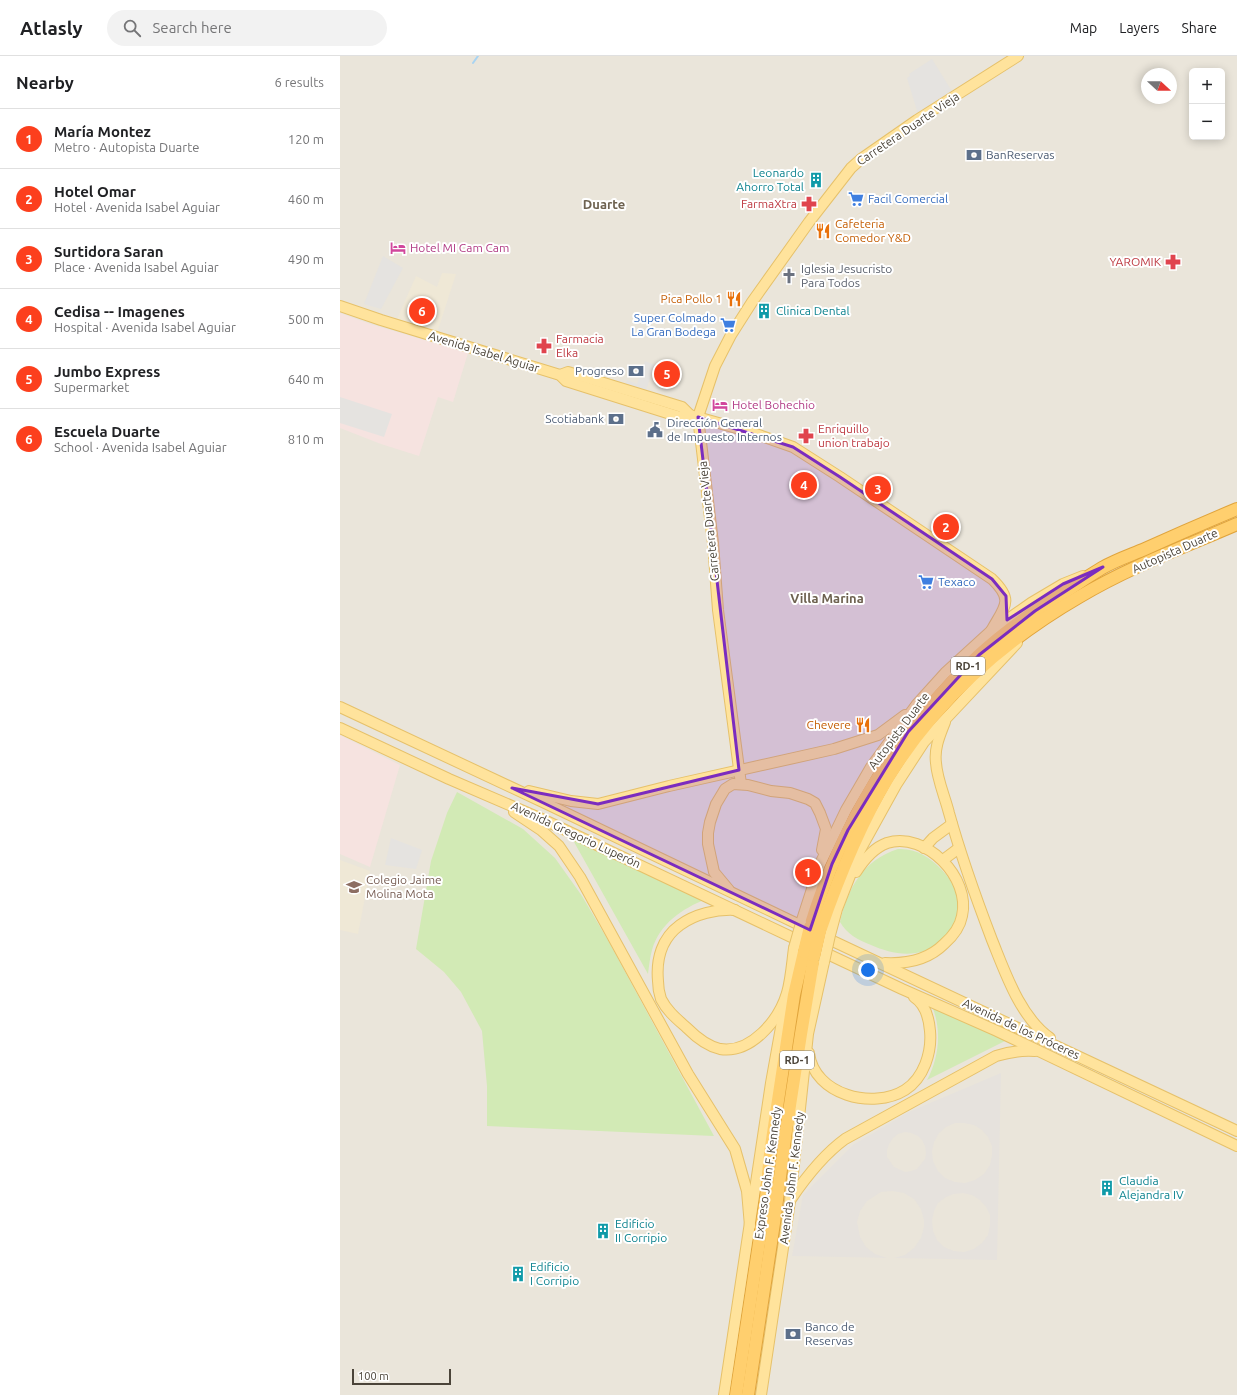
<!DOCTYPE html>
<meta charset="utf-8">
<style>
body{margin:0;font-family:Ubuntu,sans-serif;background:#f2f2f2;color:#202124}
.controls{position:absolute;right:12px;top:12px;display:grid;overflow:hidden;border-radius:6px;box-shadow:0 2px 10px #0003}
.controls button{width:36px;height:36px;display:grid;place-items:center;padding:0;border:0;border-bottom:1px solid #e0e0e0;background:#fff;color:#202124;font:20px sans-serif}
.compass{position:absolute;left:801px;top:12px;width:36px;height:36px;border-radius:50%;background:#fff;box-shadow:0 2px 10px #0003;rotate:111deg}
.scale{position:absolute;left:12px;bottom:10px;width:99px;box-sizing:border-box;padding-left:4px;border:2px solid #4b4439;border-top:0;font-size:11px;line-height:14px;white-space:nowrap;color:#4b4439;-webkit-text-stroke:3px #fff;paint-order:stroke}
.you{position:absolute;left:528px;top:914px;width:14px;height:14px;margin:-10px;border:3px solid #fff;border-radius:50%;background:#1a73e8;box-shadow:0 0 0 6px #1a73e833}
.badge{display:grid;place-items:center;width:26px;height:26px;border-radius:50%;background:#fc3f1d;color:#fff;font-size:13px;font-weight:700}
.pin{position:absolute;translate:-50% -50%;border:2px solid #fff;box-shadow:0 1px 4px #0006}
.list{margin:0;padding:0;list-style:none}
h2{display:flex;justify-content:space-between;align-items:center;height:52px;margin:0;padding:0 16px;font-size:17px}
h2 small{font-size:13px;font-weight:400;color:#757577}
.list li{display:grid;grid-template-columns:26px 1fr auto;gap:12px;align-items:center;box-sizing:border-box;height:60px;padding:0 16px;border-top:1px solid #e0e0e0}
.list b{display:block;font-size:15px;white-space:nowrap}
.list p{margin:0;font-size:13px;white-space:nowrap;color:#757577}
.list em{font-size:13px;font-style:normal;color:#757577}
.icon{flex:none;width:22px;height:22px;fill:none;stroke:currentColor;stroke-width:2;stroke-linecap:round;stroke-linejoin:round}
.map{position:relative;flex:none;width:897px;height:1339px;overflow:hidden}
header{display:flex;align-items:center;gap:24px;box-sizing:border-box;height:56px;padding:0 20px;background:#fff;border-bottom:1px solid #e0e0e0}
header strong{font-size:19px}
nav{display:flex;gap:22px;margin-inline-start:auto;font-size:14px}
.search{width:280px;height:36px;background:#f2f2f2;display:flex;align-items:center;gap:10px;box-sizing:border-box;padding:0 14px;border-radius:22px;color:#757577;font-size:15px}
main{display:flex}
aside{flex:1;background:#fff}
.map>svg:first-child{display:block}
</style>
<header>
<strong>Atlasly</strong>
<div class="search"><svg class="icon" aria-label="search" viewBox="0 0 24 24"><circle cx="10" cy="10" r="6"/><path d="M15 15l6 6"/></svg>Search here</div>
<nav><a>Map</a><a>Layers</a><a>Share</a></nav>
</header>
<main>
<aside>
<h2>Nearby<small>6 results</small></h2>
<ul class="list">
<li><span class="badge">1</span><div><b>María Montez</b><p>Metro · Autopista Duarte</p></div><em>120 m</em></li>
<li><span class="badge">2</span><div><b>Hotel Omar</b><p>Hotel · Avenida Isabel Aguiar</p></div><em>460 m</em></li>
<li><span class="badge">3</span><div><b>Surtidora Saran</b><p>Place · Avenida Isabel Aguiar</p></div><em>490 m</em></li>
<li><span class="badge">4</span><div><b>Cedisa -- Imagenes</b><p>Hospital · Avenida Isabel Aguiar</p></div><em>500 m</em></li>
<li><span class="badge">5</span><div><b>Jumbo Express</b><p>Supermarket</p></div><em>640 m</em></li>
<li><span class="badge">6</span><div><b>Escuela Duarte</b><p>School · Avenida Isabel Aguiar</p></div><em>810 m</em></li>
</ul>
</aside>
<div class="map">
<svg width="897" height="1339" viewBox="0 0 897 1339">
<rect width="100%" height="100%" fill="#f6f3ec"/>
<path fill="#eae5da" fill-rule="evenodd" d="M0 0H897V1339H0ZM852 15H882V81H852ZM807 18H831V42H807Z"/>
<path fill="#e6e2dd" fill-rule="evenodd" d="M661 1017 657 1204 452 1200 463 1139 513 1089 569 1056ZM615 1067H624L634 1069 642 1074 648 1081 652 1090V1099L650 1109 644 1118 635 1124 625 1127 615 1126 605 1122 598 1115 593 1105 592 1095 594 1086 599 1077 606 1071ZM565 1076 571 1077 578 1080 582 1084 585 1090 586 1097 585 1103 577 1113 571 1115 565 1116 554 1111 547 1101V1094L549 1088 553 1082 558 1078ZM553 1135 564 1137 574 1143 581 1153 584 1164V1171L581 1182 574 1192 565 1199 554 1202H547L535 1198 526 1191 520 1181 517 1166 520 1155 527 1145 541 1136ZM623 1137 632 1139 640 1144 646 1151 650 1159V1169L648 1179 642 1187 634 1193 624 1196 614 1195 604 1191 597 1184 593 1175 592 1164 594 1155 598 1147 606 1141 614 1138Z"/>
<g fill="#efe8d6">
<polygon points="102,217 116,218 97,277 57,263 76,220 97,231"/>
<polygon points="0,804 30,815 18,878 0,874"/>
</g>
<g fill="#f6e3e0">
<polygon points="0,257 30,268 128,297 113,346 98,341 79,400 41,388 0,372"/>
<polygon points="0,679 60,709 30,811 0,798"/>
</g>
<g fill="#d2eab5">
<polygon points="117,736 183,773 215,802 242,840 269,886 374,1080 147,1070 147,1030 142,975 121,936 104,916 76,893 91,805 107,757"/>
<path d="M229 777 366 843C342 853 320 867 312 894 310 901 309 910 308 918Z"/>
<path d="M558 793C575 792 590 801 601 813 609 821 616 832 618 844 623 865 603 889 584 895 566 901 547 896 531 889 518 884 507 878 500 866 508 832 523 804 558 793Z"/>
<path d="M592 950 667 984 587 1024C599 1002 602 974 592 950Z"/>
</g>
<g fill="#e5e3e0">
<polygon points="592,3 613,37 578,58 567,22 570,20 569,18"/>
<polygon points="43,200 63,212 41,253 24,248"/>
<polygon points="305,305 315,309 304,339 284,332 287,324 297,328"/>
<polygon points="0,341 52,358 44,381 0,367"/>
<polygon points="51,782 82,794 76,813 45,809"/>
</g>
<g fill="none" stroke-linecap="round" stroke-linejoin="round">
<polyline stroke="#a9d4f2" stroke-width="2" points="133,7 138,0"/>
<defs>
<g id="major">
<polyline points="0,250 41,264 220,319 226,325 340,361 350,359"/>
<path d="M220 319 228 316 342 351 350 359 407 375 453 391 500 421 652 523C675 545 664 551 651 575"/>
<polyline points="0,651 207,748 468,873"/>
<path d="M605 666C600 679 594 692 596 707 597 723 605 741 609 757 621 800 636 842 652 884 665 916 680 961 710 982"/>
<polyline points="0,672 109,723 202,763 464,887"/>
<polyline points="401,728 378,554 373,487 358,361 375,310 391,279 412,246 469,166 511,112 521,103 577,64 678,0"/>
<polyline points="189,735 231,745 258,748 329,730 494,693 538,679 565,659"/>
<polyline points="174,756 201,774 219,790 240,821 348,1018 395,1093 407,1135 410,1170"/>
<polyline points="584,792 593,782 612,768"/>
<polyline points="603,804 619,792"/>
<path d="M516 816C523 805 533 792 547 787 586 775 631 822 622 860 620 871 612 881 604 888 588 904 566 908 545 907"/>
<polyline points="389,834 374,816 368,788 368,777 370,766 376,748 385,733 393,728 408,729 431,735 450,737 468,743 475,747 480,757 486,773 482,794"/>
<path d="M395 854C376 853 355 858 340 869 322 882 316 903 318 925 318 931 319 937 321 943 327 955 337 963 347 972 356 981 367 990 380 993 411 998 439 964 447 937 451 923 452 907 454 892"/>
<polyline points="461,867 480,808 506,754 531,711 577,648 605,617 651,575 691,547 723,528 743,520"/>
<polyline points="490,879 497,853 520,794 556,729 584,686 677,587"/>
<polyline points="482,880 897,1075"/>
<polyline points="479,894 562,933 657,975 897,1090"/>
<path d="M469 997C474 1039 533 1054 565 1034 584 1022 592 996 590 975 589 962 585 948 574 941"/>
<path d="M451 1143C466 1121 483 1099 505 1083L656 1000C669 996 681 994 695 995"/>
<polyline points="384,1339 431,1027 447,938"/>
<polyline points="421,1339 450,1145 468,978 484,906"/>
</g>
<g id="highway">
<path d="M470 871C501 768 559 673 638 600 666 574 698 552 731 532 741 525 752 518 762 512 776 504 791 499 805 493 836 479 866 466 897 453"/>
<path d="M480 875C498 823 519 770 548 722 594 646 663 585 739 541 789 511 844 491 897 468"/>
<polyline points="396,1339 426,1141 430,1097 454,939 464,896"/>
<polyline points="408,1339 434,1167 446,1075 461,978 474,900"/>
</g>
</defs>
<use href="#major" stroke="#e6c16a" stroke-width="12"/>
<use href="#highway" stroke="#e0a43c" stroke-width="14"/>
<use href="#major" stroke="#ffe39c" stroke-width="10"/>
<use href="#highway" stroke="#ffcf6e" stroke-width="12"/>
<defs>
<g id="major-bridge">
<polyline points="454,892 461,867"/>
<polyline points="484,906 490,879"/>
</g>
<g id="highway-bridge">
<polyline points="464,896 470,871"/>
<polyline points="474,900 480,875"/>
</g>
</defs>
<use href="#major-bridge" stroke="#e6c16a" stroke-width="12" stroke-linecap="butt"/>
<use href="#highway-bridge" stroke="#e0a43c" stroke-width="14" stroke-linecap="butt"/>
<use href="#major-bridge" stroke="#ffe39c" stroke-width="10"/>
<use href="#highway-bridge" stroke="#ffcf6e" stroke-width="12"/>
</g>
<path fill="#7b2cbf" fill-opacity="0.2" stroke="#7b2cbf" stroke-width="3" stroke-linejoin="round" d="M358 361 453 391 500 421 652 523 666 540 667 564 723 528 763 511 695 555 639 599 568 676 508 774 492 808 470 874 172 732 258 748 399 714Z"/>
<defs>
<symbol id="bank-bare" viewBox="-9 -9 18 18"><path d="M-6-4H6V4H-6ZM0-2.3a2.3 2.3 0 1 0 0 4.6a2.3 2.3 0 1 0 0-4.6Z" fill="#5c6f8a" stroke="#fff" stroke-width="2.5" paint-order="stroke"/></symbol>
<symbol id="building-bare" viewBox="-9 -9 18 18"><path d="M-4-6H4V6H1V3H-1V6H-4ZM-2.5-4.3h1.7v1.8h-1.7ZM.8-4.3h1.7v1.8H.8ZM-2.5-1h1.7V.8h-1.7ZM.8-1h1.7V.8H.8Z" fill="#0f9aa8" stroke="#fff" stroke-width="2.5" paint-order="stroke"/></symbol>
<symbol id="supermarket-bare" viewBox="-9 -9 18 18"><path d="M-6-5.5h2.5l.6 2H6L4.5 2H-2.5L-4.4-4H-6ZM-1.5 3.2a1.3 1.3 0 1 0 .1 0ZM3 3.2a1.3 1.3 0 1 0 .1 0Z" fill="#3f7fe0" stroke="#fff" stroke-width="2.5" paint-order="stroke"/></symbol>
<symbol id="pharmacy-bare" viewBox="-9 -9 18 18"><path d="M-2-6h4v4h4v4h-4v4h-4v-4h-4v-4h4Z" fill="#e0444e" stroke="#fff" stroke-width="2.5" paint-order="stroke"/></symbol>
<symbol id="restaurant-bare" viewBox="-9 -9 18 18"><path d="M-5-6h1v4h1v-4h1v4h1v-4h1v5L-1.5 .5V6h-2V.5L-5-1ZM5-6V6H3V1.5H1.5Q1.5-4 5-6Z" fill="#e8710a" stroke="#fff" stroke-width="2.5" paint-order="stroke"/></symbol>
<symbol id="hotel-bare" viewBox="-9 -9 18 18"><path d="M-6-4.5h1.5V1H6V5H4.5V3h-9V5H-6ZM-4 0a1.8 1.8 0 1 1 3.6 0ZM.5 0V-2.5h3Q6-2.5 6 0Z" fill="#d1479c" stroke="#fff" stroke-width="2.5" paint-order="stroke"/></symbol>
<symbol id="church-bare" viewBox="-9 -9 18 18"><path d="M-1.2-6h2.4v3.5h3.3v2.4h-3.3V6h-2.4V-.1h-3.3v-2.4h3.3Z" fill="#6b7280" stroke="#fff" stroke-width="2.5" paint-order="stroke"/></symbol>
<symbol id="civic-bare" viewBox="-9 -9 18 18"><path d="M-.6-6.5H3V-4.5H.6V-3L4-1V1h2V6H-6V1h2V-1L-.6-3ZM-1.2 2.5V6h2.4V2.5Z" fill="#5c6f8a" stroke="#fff" stroke-width="2.5" paint-order="stroke"/></symbol>
<symbol id="school-bare" viewBox="-9 -9 18 18"><path d="M0-5L7-2L0 1L-7-2ZM-4 1L0 2.5L4 1V4Q0 6-4 4Z" fill="#8d6e63" stroke="#fff" stroke-width="2.5" paint-order="stroke"/></symbol>
</defs>
<g fill-rule="evenodd">
<use href="#bank-bare" x="623" y="88" width="22" height="22"/>
<use href="#building-bare" x="465" y="113" width="22" height="22"/>
<use href="#supermarket-bare" x="505" y="132" width="22" height="22"/>
<use href="#pharmacy-bare" x="458" y="137" width="22" height="22"/>
<use href="#restaurant-bare" x="472" y="164" width="22" height="22"/>
<use href="#hotel-bare" x="47" y="181" width="22" height="22"/>
<use href="#pharmacy-bare" x="822" y="195" width="22" height="22"/>
<use href="#church-bare" x="438" y="209" width="22" height="22"/>
<use href="#restaurant-bare" x="383" y="232" width="22" height="22"/>
<use href="#building-bare" x="413" y="244" width="22" height="22"/>
<use href="#supermarket-bare" x="377" y="258" width="22" height="22"/>
<use href="#pharmacy-bare" x="193" y="279" width="22" height="22"/>
<use href="#bank-bare" x="285" y="304" width="22" height="22"/>
<use href="#hotel-bare" x="369" y="338" width="22" height="22"/>
<use href="#bank-bare" x="265" y="352" width="22" height="22"/>
<use href="#civic-bare" x="304" y="363" width="22" height="22"/>
<use href="#pharmacy-bare" x="455" y="369" width="22" height="22"/>
<use href="#supermarket-bare" x="575" y="515" width="22" height="22"/>
<use href="#restaurant-bare" x="512" y="658" width="22" height="22"/>
<use href="#school-bare" x="3" y="820" width="22" height="22"/>
<use href="#building-bare" x="756" y="1121" width="22" height="22"/>
<use href="#building-bare" x="252" y="1164" width="22" height="22"/>
<use href="#building-bare" x="167" y="1207" width="22" height="22"/>
<use href="#bank-bare" x="442" y="1267" width="22" height="22"/>
</g>
<g text-anchor="middle" stroke-width="4" stroke-linejoin="round" paint-order="stroke">
<g fill="#fff" stroke="#817c74" stroke-width="1">
<rect x="611" y="601" width="34" height="18" rx="3"/>
<rect x="440" y="995" width="34" height="18" rx="3"/>
</g>
<g font-size="11" font-weight="bold" fill="#4b4439">
<text x="628" y="614">RD-1</text>
<text x="457" y="1008">RD-1</text>
</g>
<g font-size="12" fill="#4b4439" stroke="#fff">
<text transform="translate(568 73) rotate(-34)" y="4">Carretera Duarte Vieja</text>
<text transform="translate(144 296) rotate(17)" y="4">Avenida Isabel Aguiar</text>
<text transform="translate(369 465) rotate(-96)" y="4">Carretera Duarte Vieja</text>
<text transform="translate(835 495) rotate(-24)" y="4">Autopista Duarte</text>
<text transform="translate(559 675) rotate(-53)" y="4">Autopista Duarte</text>
<text transform="translate(236 779) rotate(25)" y="4">Avenida Gregorio Luperón</text>
<text transform="translate(681 973) rotate(25)" y="4">Avenida de los Próceres</text>
<text transform="translate(428 1117) rotate(-82)" y="4">Expreso John F. Kennedy</text>
<text transform="translate(452 1122) rotate(-83)" y="4">Avenida John F. Kennedy</text>
</g>
<g font-size="12" fill="#4e5e75" stroke="#fff" text-anchor="start">
<text x="646" y="103">BanReservas</text>
<text x="284" y="319" text-anchor="end">Progreso</text>
<text x="264" y="367" text-anchor="end">Scotiabank</text>
<text x="327" y="371">Dirección General<tspan x="327" dy="14">de Impuesto Internos</tspan></text>
<text x="465" y="1275">Banco de<tspan x="465" dy="14">Reservas</tspan></text>
</g>
<g font-size="12" fill="#0d838f" stroke="#fff" text-anchor="start">
<text x="464" y="121" text-anchor="end">Leonardo<tspan x="464" dy="14">Ahorro Total</tspan></text>
<text x="436" y="259">Clinica Dental</text>
<text x="779" y="1129">Claudia<tspan x="779" dy="14">Alejandra IV</tspan></text>
<text x="275" y="1172">Edificio<tspan x="275" dy="14">II Corripio</tspan></text>
<text x="190" y="1215">Edificio<tspan x="190" dy="14">I Corripio</tspan></text>
</g>
<g font-size="12" fill="#366cbe" stroke="#fff" text-anchor="start">
<text x="528" y="147">Facil Comercial</text>
<text x="376" y="266" text-anchor="end">Super Colmado<tspan x="376" dy="14">La Gran Bodega</tspan></text>
<text x="598" y="530">Texaco</text>
</g>
<g font-size="12" fill="#be3a42" stroke="#fff" text-anchor="end">
<text x="457" y="152">FarmaXtra</text>
<text x="821" y="210">YAROMIK</text>
<text x="216" y="287" text-anchor="start">Farmacia<tspan x="216" dy="14">Elka</tspan></text>
<text x="478" y="377" text-anchor="start">Enriquillo<tspan x="478" dy="14">union trabajo</tspan></text>
</g>
<g font-size="12" fill="#c56008" stroke="#fff" text-anchor="end">
<text x="495" y="172" text-anchor="start">Cafeteria<tspan x="495" dy="14">Comedor Y&amp;D</tspan></text>
<text x="382" y="247">Pica Pollo 1</text>
<text x="511" y="673">Chevere</text>
</g>
<g font-size="12" fill="#b23c85" stroke="#fff" text-anchor="start">
<text x="70" y="196">Hotel MI Cam Cam</text>
<text x="392" y="353">Hotel Bohechio</text>
</g>
<g font-size="12" fill="#5b616d" stroke="#fff" text-anchor="start">
<text x="461" y="217">Iglesia Jesucristo<tspan x="461" dy="14">Para Todos</tspan></text>
</g>
<g font-size="12" fill="#785e54" stroke="#fff" text-anchor="start">
<text x="26" y="828">Colegio Jaime<tspan x="26" dy="14">Molina Mota</tspan></text>
</g>
<g font-size="13" font-weight="bold" fill="#6e6250" stroke="#fff">
<text x="264" y="153">Duarte</text>
<text x="487" y="547">Villa Marina</text>
</g>
</g>
</svg>
<div class="controls">
<button>+</button>
<button>−</button>
</div>
<svg class="compass" viewBox="-18 -18 36 36"><path d="M0-13l5 13h-10z" fill="#e53935"/><path d="M0 13l5-13h-10z" fill="#757577"/></svg>
<div class="scale">100 m</div>
<div class="you"></div>
<div class="pin badge" style="left:468px;top:816px">1</div>
<div class="pin badge" style="left:606px;top:471px">2</div>
<div class="pin badge" style="left:538px;top:433px">3</div>
<div class="pin badge" style="left:464px;top:429px">4</div>
<div class="pin badge" style="left:327px;top:318px">5</div>
<div class="pin badge" style="left:82px;top:255px">6</div>
</div>
</main>
